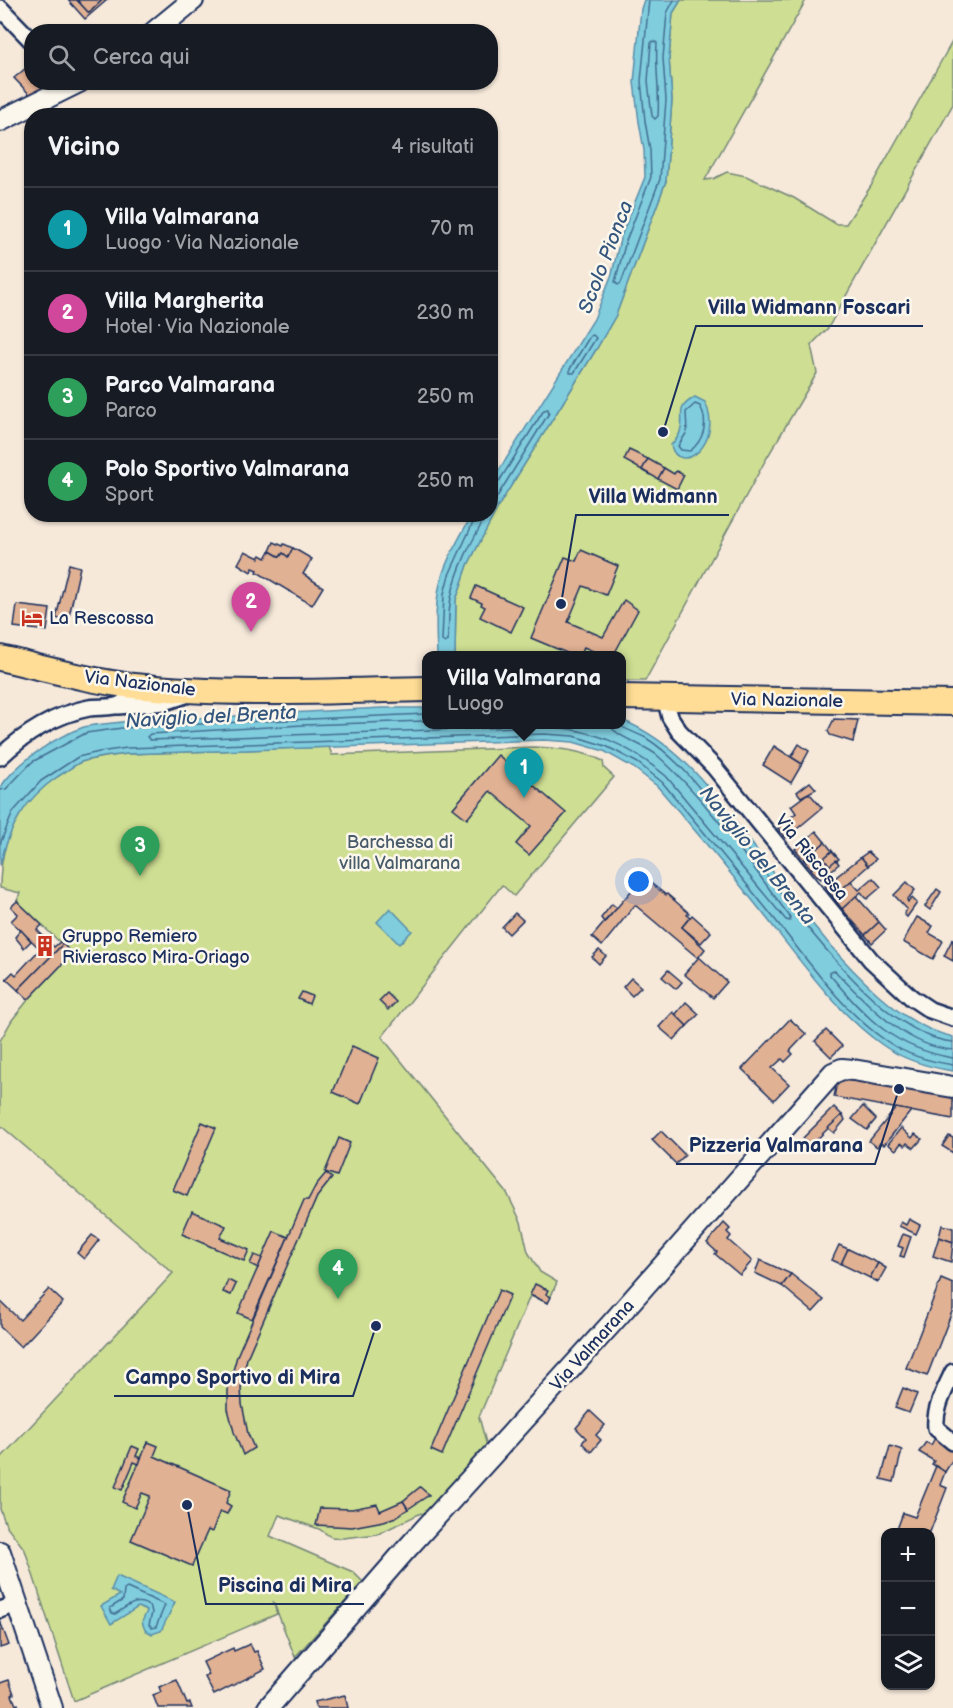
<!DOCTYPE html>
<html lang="it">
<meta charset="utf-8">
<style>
body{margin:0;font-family:"Balsamiq Sans",sans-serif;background:#20242c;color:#f1f3f6}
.controls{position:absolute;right:18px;bottom:18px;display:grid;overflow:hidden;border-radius:12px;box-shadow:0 2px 4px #0004}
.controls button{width:54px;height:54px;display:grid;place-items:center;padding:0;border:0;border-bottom:2px solid #363941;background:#171b24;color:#f1f3f6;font:30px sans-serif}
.you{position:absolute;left:639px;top:882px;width:21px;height:21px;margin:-15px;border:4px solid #fff;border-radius:50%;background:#1a73e8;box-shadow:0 0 0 9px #1a73e833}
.badge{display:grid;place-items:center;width:39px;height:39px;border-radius:50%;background:#0f766e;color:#fff;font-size:20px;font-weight:700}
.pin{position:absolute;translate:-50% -50px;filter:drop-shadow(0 2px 3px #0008)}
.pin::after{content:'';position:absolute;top:32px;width:21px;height:18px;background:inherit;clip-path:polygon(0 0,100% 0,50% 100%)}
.popup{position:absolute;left:422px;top:651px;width:204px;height:78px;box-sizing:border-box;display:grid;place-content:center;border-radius:12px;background:#171b24;filter:drop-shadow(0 2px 4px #0005);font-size:20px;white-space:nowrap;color:#9ea1a6}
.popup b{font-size:22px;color:#f1f3f6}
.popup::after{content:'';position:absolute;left:50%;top:100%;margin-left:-12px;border:12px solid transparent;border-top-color:#171b24}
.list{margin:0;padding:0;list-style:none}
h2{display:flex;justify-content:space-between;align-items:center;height:78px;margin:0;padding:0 24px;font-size:26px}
h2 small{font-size:20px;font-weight:400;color:#9ea1a6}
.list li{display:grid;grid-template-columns:39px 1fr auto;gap:18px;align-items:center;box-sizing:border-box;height:84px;padding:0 24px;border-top:2px solid #363941}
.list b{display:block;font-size:22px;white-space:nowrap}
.list p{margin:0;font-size:20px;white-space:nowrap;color:#9ea1a6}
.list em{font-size:20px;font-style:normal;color:#9ea1a6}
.icon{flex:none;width:33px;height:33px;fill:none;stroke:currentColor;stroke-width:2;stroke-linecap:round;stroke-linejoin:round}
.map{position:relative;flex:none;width:953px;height:1708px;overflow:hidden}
.search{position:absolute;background:#171b24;box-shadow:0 2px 4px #0004;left:24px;top:24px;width:474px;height:66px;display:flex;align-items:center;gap:15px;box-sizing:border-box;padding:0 21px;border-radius:24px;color:#9ea1a6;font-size:22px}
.panel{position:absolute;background:#171b24;box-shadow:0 2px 4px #0004;left:24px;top:108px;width:474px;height:414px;border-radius:24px}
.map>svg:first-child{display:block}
</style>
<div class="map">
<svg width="953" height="1708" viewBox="0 0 953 1708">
<rect width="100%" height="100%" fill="#f6e9da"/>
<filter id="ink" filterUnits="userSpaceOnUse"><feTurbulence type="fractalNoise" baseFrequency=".0167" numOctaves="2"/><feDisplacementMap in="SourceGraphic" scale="12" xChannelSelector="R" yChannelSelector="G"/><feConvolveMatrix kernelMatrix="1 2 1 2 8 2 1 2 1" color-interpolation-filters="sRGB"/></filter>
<g filter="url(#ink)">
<g fill="#cede92" stroke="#748678" stroke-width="1.5">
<polygon points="681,0 806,0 705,180 713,179 727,172 746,176 794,198 836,224 846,224 871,186 953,40 953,104 828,328 811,345 817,373 765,461 645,681 622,681 622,656 455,656 456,600 468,565 499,505 597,348 616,315 666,181 672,100 669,58 673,13"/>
<path d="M329 747 332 755 533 747C558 748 581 750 603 761L604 768 614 777 514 896 502 885 382 1037 507 1193 521 1222 528 1252 540 1272 557 1282 548 1303 530 1296 479 1417 488 1450 424 1515 421 1513 378 1534 343 1538 331 1537 319 1529 279 1515 270 1536 353 1572 363 1582 295 1657 273 1601 277 1614 74 1701 25 1550 6 1525 0 1509V1459L173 1273 0 1125V1041L12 1020 28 1000 72 954 17 901 20 893 0 888C0 840 18 804 57 777 65 772 73 765 81 762 96 757 112 756 127 754Z"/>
</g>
<g fill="#80cdde" stroke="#588eab" stroke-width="1.5">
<path d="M644 0H681L673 13 669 58 672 100 666 181 616 315 597 348 499 505 468 565 456 600 455 655H437C436 628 434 599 443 573 450 552 462 533 472 515L490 514 491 483 594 319 612 274 620 239 645 177 644 150 639 122 634 82 641 9Z"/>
<path d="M695 397 705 402C725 445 678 477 671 445 674 442 679 437 680 432 686 414 673 410 695 397Z"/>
<path d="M382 708H426V724H622V720C680 744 713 792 750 841 786 889 821 940 865 982 892 1008 916 1028 953 1037V1071C927 1067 903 1060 881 1044 835 1011 800 960 765 916 730 872 694 829 657 786L634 768 604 751 573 742 544 740 127 754C112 756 95 757 81 762 73 766 65 772 57 777 24 800 10 826 0 865V788C15 764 56 736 84 727 95 724 109 724 121 722Z"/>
<polygon points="390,908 412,931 399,944 377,922"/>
<polygon points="117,1576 175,1602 161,1631 152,1634 145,1630 142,1622 147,1611 138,1607 111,1624 101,1606 120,1595 111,1590"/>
</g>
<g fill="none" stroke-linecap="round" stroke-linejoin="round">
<g stroke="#436e91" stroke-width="1.5">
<polyline points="649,0 641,81 645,121 650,150 651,177 626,241 615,282 618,285 621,283 660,179 666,100 663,58 667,13 674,0"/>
<path d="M653 41 657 43C655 68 660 92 658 116L655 119 652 116 648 81 651 43Z"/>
<polygon points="593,335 596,338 574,373 570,373 570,369 590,336"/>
<path d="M695 404 700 406C709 422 704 440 690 451L681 450 678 446 687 432 686 412Z"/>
<polyline points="490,485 498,483 544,410 548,409 549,413 490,508"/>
<path d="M477 514 449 575 444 594 442 641 445 643 448 641C449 627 448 612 451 598 457 568 472 541 487 514"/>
<path d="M426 721 303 725 150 734 147 737 150 740 543 726C596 730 625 743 666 776L786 920 790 921V917C749 862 710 803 658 756 646 745 615 737 609 724"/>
<path d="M617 724C626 730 637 733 646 738 659 746 671 757 681 767 745 833 862 1035 953 1042"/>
<polyline points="0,790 6,789 32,762 86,733 122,728 220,723 426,714"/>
<path d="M0 844 13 812 41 781 78 757 99 752 127 748 544 734 574 736 606 746 638 763 662 782C698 825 734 868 769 912 804 955 840 1009 885 1040 906 1055 928 1061 953 1065"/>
<path d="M953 1050C905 1047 867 1003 835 971L830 972V975C867 1019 894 1048 953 1058"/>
<path d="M127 1588 165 1605 156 1627 152 1628 149 1625 152 1613 151 1608C138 1596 128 1606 115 1614L112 1613 110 1608 123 1600 124 1590Z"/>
</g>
</g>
<g fill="#e1b193" stroke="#1b2f5e" stroke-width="1.5">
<polygon points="68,0 77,0 89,13 102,0 107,0 85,19"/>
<polygon points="77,0 102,0 89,13"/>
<polygon points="26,68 32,75 32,82 38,82 42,88 32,97 14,78"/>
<polygon points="629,450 648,459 642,470 624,460"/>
<polygon points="648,459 664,468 658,479 642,470"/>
<polygon points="664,468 674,474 676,471 684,475 677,489 658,479"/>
<polygon points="274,542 283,546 284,544 293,548 288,557 283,553 280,557 270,551"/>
<polygon points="293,548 312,559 303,574 323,587 312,605 257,572 258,570 253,568 251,572 238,564 245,551 259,558 261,555 266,558 270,551 280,557 283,553 288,557"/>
<polygon points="581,550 618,566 606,595 583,586 568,622 603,637 624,600 638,610 613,656 604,656 584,647 581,656 574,656 531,638 565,557 576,561"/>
<polygon points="69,564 80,567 68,621 56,618"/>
<polygon points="476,586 523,607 511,632 480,617 485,607 481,605 482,603 471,598"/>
<polygon points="17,605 50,609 47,631 14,627"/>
<polygon points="834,719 858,720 853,742 830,735 828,731"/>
<polygon points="799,744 809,751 802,764 791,757"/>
<polygon points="774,746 802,764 791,783 763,765"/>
<polygon points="498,755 566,813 529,855 516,844 531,826 490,791 467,819 453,808"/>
<polygon points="810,782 816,789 801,797 797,792"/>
<polygon points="807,794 810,794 822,808 786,838 778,828 796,813 791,806"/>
<polygon points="816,831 825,842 816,850 807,839"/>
<polygon points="807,839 816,850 825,842 832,851 824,858 830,866 824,870 819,862 811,869 804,860 811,854 802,843"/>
<polygon points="802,843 811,854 804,860 795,849"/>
<polygon points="832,851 839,859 830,866 824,858"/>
<polygon points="868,852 876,859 868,866 861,857"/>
<polygon points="861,857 868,866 833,897 825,886"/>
<polygon points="836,860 839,864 821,879 817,876"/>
<polygon points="819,862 824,870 817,876 811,869"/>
<polygon points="643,877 666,895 667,894 689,913 687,915 690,917 682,927 705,949 698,958 635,905 602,946 592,937"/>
<polygon points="873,878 881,887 867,899 861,892 842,909 833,897 851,881 859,890"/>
<polygon points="907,882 915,890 907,900 908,902 912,898 917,903 907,917 904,914 907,909 894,895"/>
<polygon points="937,889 941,892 930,910 925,906"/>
<polygon points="856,896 879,922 865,935 842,909"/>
<polygon points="17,901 42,925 37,930 54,947 60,942 63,944 18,990 6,979 13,972 16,975 40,949 11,921 18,914 11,907"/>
<polygon points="612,904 617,908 604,922 601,918"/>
<polygon points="515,913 523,920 509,934 502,927"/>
<polygon points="692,915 711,932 701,943 682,927"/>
<polygon points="917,917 933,926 929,933 943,941 933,959 903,942"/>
<polygon points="879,922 886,930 872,943 865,935"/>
<polygon points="21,930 31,941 24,948 15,937"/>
<polygon points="953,938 953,961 944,956"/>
<polygon points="63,944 72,954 28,1000 18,990"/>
<polygon points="599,950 606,956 599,964 592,957"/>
<polygon points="699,957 727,982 713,998 684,974"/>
<polygon points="668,970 682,982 676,989 662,977"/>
<polygon points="631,978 641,987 632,996 623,987"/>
<polygon points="302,992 312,996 309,1004 298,999"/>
<polygon points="387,993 396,1002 388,1010 379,1001"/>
<polygon points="686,1002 699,1014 687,1026 675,1015"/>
<polygon points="673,1012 687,1026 674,1040 659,1027"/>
<polygon points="790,1019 806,1034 790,1051 793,1054 785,1062 782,1059 772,1068 789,1084 774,1100 742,1069"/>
<polygon points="826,1030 842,1046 831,1057 815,1041"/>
<polygon points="352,1046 379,1058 360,1104 333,1092"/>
<polygon points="838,1077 953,1098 953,1119 834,1097"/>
<polygon points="863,1106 876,1119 867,1130 852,1119"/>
<polygon points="834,1107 842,1115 811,1145 803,1138"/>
<polygon points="896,1108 911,1111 884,1145 880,1143 877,1147 869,1141"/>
<polygon points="842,1115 845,1120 834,1133 828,1128"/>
<polygon points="202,1122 216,1128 187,1196 173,1190"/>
<polygon points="901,1128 912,1138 915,1134 922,1139 914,1148 907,1143 905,1146 901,1143 896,1150 888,1144"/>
<polygon points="661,1131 685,1155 676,1164 652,1140"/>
<polygon points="949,1136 953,1138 953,1153 942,1146"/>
<polygon points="339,1138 350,1143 337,1176 325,1172"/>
<polygon points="326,1173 332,1178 317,1197 247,1358 241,1388 242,1404 248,1434 254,1448 243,1455 234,1432 228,1409 228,1389 237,1356 304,1200 308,1200 316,1185"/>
<polygon points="192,1211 226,1226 220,1238 249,1250 244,1261 182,1234"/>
<polygon points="909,1219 920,1225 916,1234 899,1226 901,1222 906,1225"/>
<polygon points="724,1223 730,1229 727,1232 731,1236 728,1240 752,1261 740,1275 715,1254 717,1252 707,1243"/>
<polygon points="942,1225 953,1228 953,1242 939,1237"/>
<polygon points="274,1231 288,1237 252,1319 238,1313"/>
<polygon points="903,1234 911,1237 904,1257 900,1256 903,1248 898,1246"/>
<polygon points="92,1235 99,1240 84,1259 77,1253"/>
<polygon points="939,1237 953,1242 951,1262 933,1256"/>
<polygon points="839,1245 848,1249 841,1264 832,1260"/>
<polygon points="848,1249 878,1263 870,1278 841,1264"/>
<polygon points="254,1255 262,1258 258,1268 250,1264"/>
<polygon points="760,1260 791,1274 782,1286 755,1273"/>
<polygon points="878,1263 886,1268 878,1282 870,1278"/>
<polygon points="791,1274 824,1300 813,1312 782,1286"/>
<polygon points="941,1279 953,1284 953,1309 927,1376 906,1368"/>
<polygon points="228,1280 236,1284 231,1295 223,1292"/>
<polygon points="535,1284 548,1290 546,1294 551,1297 548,1303 530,1295"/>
<polygon points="49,1289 63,1302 21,1347 0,1327 0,1301 20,1320"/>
<polygon points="499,1290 510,1295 442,1455 431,1450"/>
<polygon points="903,1388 917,1394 909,1413 895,1408"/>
<polygon points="590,1411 605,1425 596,1435 601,1440 591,1452 582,1443 586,1438 576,1428"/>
<polygon points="935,1438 953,1449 953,1459 945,1472 932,1464 934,1461 919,1452 926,1442 931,1445"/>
<polygon points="148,1442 158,1446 154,1456 231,1490 226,1503 231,1506 227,1514 220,1511 212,1532 208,1530 192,1566 131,1540 150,1496 142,1493 135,1508 122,1502"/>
<polygon points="132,1446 139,1449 136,1456 141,1458 139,1464 134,1462 122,1490 115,1487"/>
<polygon points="890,1446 902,1450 894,1482 881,1479"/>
<polygon points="936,1466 945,1472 940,1485 947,1488 930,1532 896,1532 903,1513 915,1517"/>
<polygon points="420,1487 429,1495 408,1509 403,1501"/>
<polygon points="403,1501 408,1509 396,1517 384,1521 352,1527 316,1525 320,1508 352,1509 377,1504 380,1511"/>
<polygon points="0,1621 9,1645 0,1648"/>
<polygon points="250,1644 254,1652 257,1651 265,1669 214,1695 205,1677 209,1675 203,1662 233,1648 234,1651"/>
<polygon points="9,1680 14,1694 12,1695 16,1705 18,1704 19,1708 0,1708 0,1683"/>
<polygon points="177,1680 187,1704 190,1703 192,1708 158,1708 153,1695 161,1692 159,1687"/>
<polygon points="345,1695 348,1708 316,1708 314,1702"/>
</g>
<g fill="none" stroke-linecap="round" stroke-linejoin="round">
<defs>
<g id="minor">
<polyline points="0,8 32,41"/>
<polyline points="665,698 670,717 679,731 714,767 871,960 912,998 930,1010 953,1018"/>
<polyline points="118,706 165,702 189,694"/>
<path d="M0 757C24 734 56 714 89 708 99 706 112 709 121 704 129 700 132 694 132 686"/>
<path d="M953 1372C945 1390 934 1408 936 1428L953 1442"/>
<polyline points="0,1610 17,1604"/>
</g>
<g id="tertiary">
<polyline points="154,32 193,0"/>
<polyline points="0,121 79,82"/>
<polyline points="0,1552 52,1708"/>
<polyline points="268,1708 403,1553 612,1323 833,1073 842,1069 853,1070 953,1087"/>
</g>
<g id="primary">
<path d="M0 658C44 668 89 681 134 686 231 696 329 691 426 689"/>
<polyline points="622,697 953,703"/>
</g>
</defs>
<use href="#minor" stroke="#1b2f5e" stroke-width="20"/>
<use href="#tertiary" stroke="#1b2f5e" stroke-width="24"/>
<use href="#primary" stroke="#1b2f5e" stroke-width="28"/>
<use href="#minor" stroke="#fbf7ec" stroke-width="15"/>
<use href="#tertiary" stroke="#fbf7ec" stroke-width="20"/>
<use href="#primary" stroke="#ffdd96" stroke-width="24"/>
</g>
</g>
<defs>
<symbol id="hotel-bare" viewBox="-9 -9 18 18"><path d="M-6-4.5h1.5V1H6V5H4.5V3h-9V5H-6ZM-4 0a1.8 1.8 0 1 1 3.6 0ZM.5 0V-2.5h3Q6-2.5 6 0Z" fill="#c8321e" stroke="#fbf7ec" stroke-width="2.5" paint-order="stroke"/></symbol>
<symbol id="building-bare" viewBox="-9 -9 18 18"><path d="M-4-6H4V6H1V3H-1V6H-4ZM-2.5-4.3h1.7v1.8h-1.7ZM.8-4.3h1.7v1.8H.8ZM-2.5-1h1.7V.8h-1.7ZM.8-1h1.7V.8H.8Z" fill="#c8321e" stroke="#fbf7ec" stroke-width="2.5" paint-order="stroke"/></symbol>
</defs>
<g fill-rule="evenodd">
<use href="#hotel-bare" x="17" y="603" width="30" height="30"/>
<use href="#building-bare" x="30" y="931" width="30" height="30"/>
</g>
<g text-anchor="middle" stroke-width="5" stroke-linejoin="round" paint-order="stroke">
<g font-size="18" fill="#1b2f5e" stroke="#fbf7ec" text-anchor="start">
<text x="49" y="624">La Rescossa</text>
<text x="62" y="942">Gruppo Remiero<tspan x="62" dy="21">Rivierasco Mira-Oriago</tspan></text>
</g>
<g font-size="18" fill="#1b2f5e" stroke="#fbf7ec">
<text transform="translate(140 683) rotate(7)" y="6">Via Nazionale</text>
<text transform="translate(787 700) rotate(1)" y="6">Via Nazionale</text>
<text transform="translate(812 857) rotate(51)" y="6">Via Riscossa</text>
<text transform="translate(592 1345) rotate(-48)" y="6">Via Valmarana</text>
</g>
<g font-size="18" fill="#485b6b" stroke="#fbf7ec">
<text x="400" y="848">Barchessa di<tspan x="400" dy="21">villa Valmarana</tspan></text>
</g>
<g font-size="20" font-style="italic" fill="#34567e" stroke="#fbf7ec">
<text transform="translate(605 257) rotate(-69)" y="7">Scolo Pionca</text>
<text transform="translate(211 716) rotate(-3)" y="7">Naviglio del Brenta</text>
<text transform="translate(758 855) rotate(51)" y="7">Naviglio del Brenta</text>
</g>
</g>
<path fill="none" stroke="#1b2f5e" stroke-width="2" d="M663 432L696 326H923M561 604L576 515H729M899 1089L875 1164H676M376 1326L353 1396H114M187 1505L206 1604H364"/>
<g fill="#1b2f5e" stroke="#fbf7ec" stroke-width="2">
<circle cx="663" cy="432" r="6"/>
<circle cx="561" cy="604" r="6"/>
<circle cx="899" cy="1089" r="6"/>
<circle cx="376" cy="1326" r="6"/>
<circle cx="187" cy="1505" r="6"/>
</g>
<g font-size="20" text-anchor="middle" font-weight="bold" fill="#1b2f5e" stroke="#fbf7ec" stroke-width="5" stroke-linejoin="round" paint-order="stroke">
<text x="809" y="314">Villa Widmann Foscari</text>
<text x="653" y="503">Villa Widmann</text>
<text x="776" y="1152">Pizzeria Valmarana</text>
<text x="233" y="1384">Campo Sportivo di Mira</text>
<text x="285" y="1592">Piscina di Mira</text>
</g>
</svg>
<div class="controls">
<button>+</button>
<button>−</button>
<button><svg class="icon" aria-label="layers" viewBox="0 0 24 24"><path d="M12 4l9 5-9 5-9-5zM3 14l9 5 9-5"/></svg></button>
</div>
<div class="you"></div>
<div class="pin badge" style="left:524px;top:798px;background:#0f9aa8">1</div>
<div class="popup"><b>Villa Valmarana</b>Luogo</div>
<div class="pin badge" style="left:251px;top:632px;background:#d1479c">2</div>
<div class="pin badge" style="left:140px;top:876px;background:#2e9e5b">3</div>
<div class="pin badge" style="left:338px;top:1299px;background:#2e9e5b">4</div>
<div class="search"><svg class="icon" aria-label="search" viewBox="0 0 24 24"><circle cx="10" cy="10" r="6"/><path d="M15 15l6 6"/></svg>Cerca qui</div>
<section class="panel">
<h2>Vicino<small>4 risultati</small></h2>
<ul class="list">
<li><span class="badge" style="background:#0f9aa8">1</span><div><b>Villa Valmarana</b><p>Luogo · Via Nazionale</p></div><em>70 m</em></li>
<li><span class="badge" style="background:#d1479c">2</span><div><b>Villa Margherita</b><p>Hotel · Via Nazionale</p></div><em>230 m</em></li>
<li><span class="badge" style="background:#2e9e5b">3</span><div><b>Parco Valmarana</b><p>Parco</p></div><em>250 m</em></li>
<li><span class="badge" style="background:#2e9e5b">4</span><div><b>Polo Sportivo Valmarana</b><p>Sport</p></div><em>250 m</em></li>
</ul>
</section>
</div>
